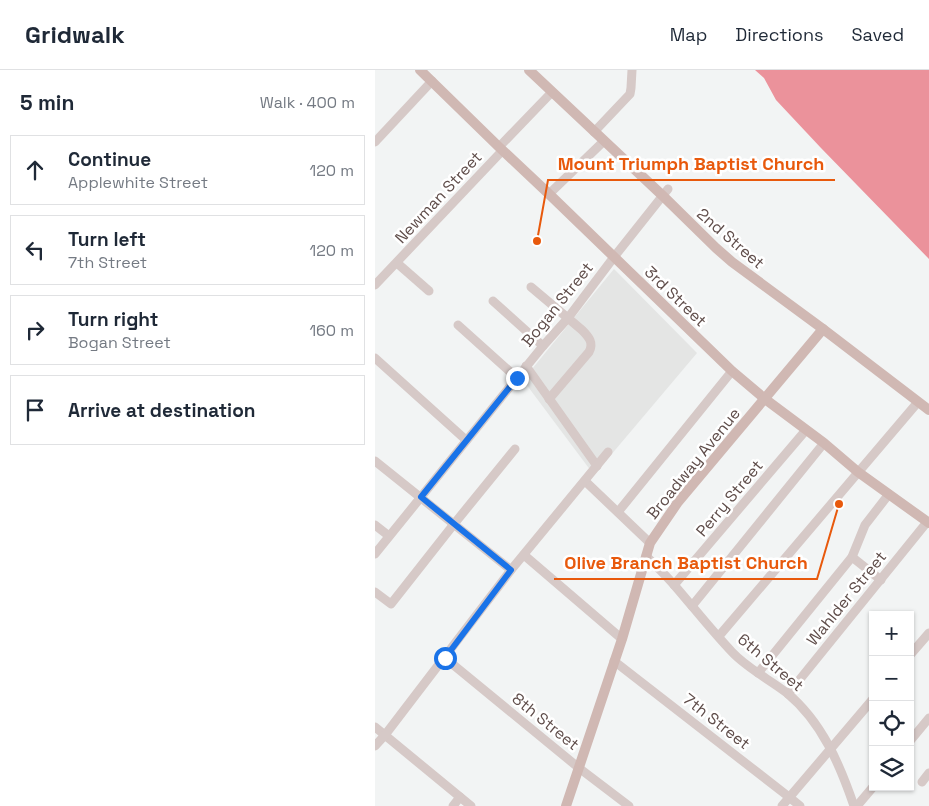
<!DOCTYPE html>
<meta charset="utf-8">
<style>
body{margin:0;font-family:"Space Grotesk",sans-serif;background:#f2f2f3;color:#1f2937}
.controls{position:absolute;right:15px;bottom:15px;display:grid;overflow:hidden;border-radius:0px;box-shadow:0 1px 4px #0004}
.controls button{width:45px;height:45px;display:grid;place-items:center;padding:0;border:0;border-bottom:1px solid #e0e1e3;background:#fff;color:#1f2937;font:25px sans-serif}
.stop{position:absolute;width:15px;height:15px;margin:-11px;border:4px solid #1a73e8;border-radius:50%;background:#fff}
.stop.end{background:#1a73e8;border-color:#fff;box-shadow:0 1px 5px #0008}
.list{margin:0;padding:0;list-style:none}
h2{display:flex;justify-content:space-between;align-items:center;height:65px;margin:0;padding:0 20px;font-size:21px}
h2 small{font-size:16px;font-weight:400;color:#747a83}
.list li{display:grid;grid-template-columns:32px 1fr auto;gap:15px;align-items:center;box-sizing:border-box;height:70px;margin:0 10px 10px;padding:0 10px;border:1px solid #e0e1e3;border-radius:0px}
.list b{display:block;font-size:19px;white-space:nowrap}
.list p{margin:0;font-size:16px;white-space:nowrap;color:#747a83}
.list em{font-size:16px;font-style:normal;color:#747a83}
.icon{flex:none;width:28px;height:28px;fill:none;stroke:currentColor;stroke-width:2;stroke-linecap:round;stroke-linejoin:round}
.map{position:relative;flex:none;width:554px;height:736px;overflow:hidden}
header{display:flex;align-items:center;gap:30px;box-sizing:border-box;height:70px;padding:0 25px;background:#fff;border-bottom:1px solid #e0e1e3}
header strong{font-size:24px}
nav{display:flex;gap:28px;margin-inline-start:auto;font-size:18px}
main{display:flex}
aside{flex:1;background:#fff}
.map>svg:first-child{display:block}
</style>
<header>
<strong>Gridwalk</strong>
<nav><a>Map</a><a>Directions</a><a>Saved</a></nav>
</header>
<main>
<aside>
<h2>5 min<small>Walk · 400 m</small></h2>
<ul class="list">
<li><svg class="icon" aria-label="ahead" viewBox="0 0 24 24"><path d="M12 20V5M6 11l6-6 6 6"/></svg><div><b>Continue</b><p>Applewhite Street</p></div><em>120 m</em></li>
<li><svg class="icon" aria-label="left" viewBox="0 0 24 24"><path d="M17 20v-9H6M10 6l-5 5 5 5"/></svg><div><b>Turn left</b><p>7th Street</p></div><em>120 m</em></li>
<li><svg class="icon" aria-label="right" viewBox="0 0 24 24"><path d="M7 20v-9h11M14 6l5 5-5 5"/></svg><div><b>Turn right</b><p>Bogan Street</p></div><em>160 m</em></li>
<li><svg class="icon" aria-label="arrive" viewBox="0 0 24 24"><path d="M6 21V4h12l-3 4 3 4H6"/></svg><div><b>Arrive at destination</b></div></li>
</ul>
</aside>
<div class="map">
<svg width="554" height="736" viewBox="0 0 554 736">
<rect width="100%" height="100%" fill="#f2f4f4"/>
<polygon fill="#e4e5e4" points="239,199 322,283 219,405 148,310"/>
<polygon fill="#eb929b" points="380,0 554,0 554,189 446,78 401,30 389,8"/>
<g fill="none" stroke-linecap="round" stroke-linejoin="round">
<g stroke="#d6c9c7" stroke-width="9">
<polyline points="219,62 255,24 256,18 257,0"/>
<polyline points="0,72 57,11"/>
<polyline points="124,77 177,22"/>
<polyline points="174,124 229,71"/>
<polyline points="22,193 54,221"/>
<polyline points="0,215 127,81"/>
<path d="M156 217 207 260C214 267 219 273 214 282L174 329"/>
<polyline points="118,231 168,276"/>
<polyline points="83,255 142,308"/>
<polyline points="0,288 91,370"/>
<polyline points="151,296 222,396"/>
<polyline points="0,391 136,500"/>
<polyline points="210,411 275,473"/>
<polyline points="243,442 357,301"/>
<polyline points="0,455 14,466"/>
<polyline points="0,484 142,308 168,276 193,248 239,187 293,119"/>
<polyline points="149,485 247,569"/>
<path d="M271 486C281 496 291 505 300 516 319 538 337 561 357 582 373 599 394 609 412 623 447 652 465 695 479 736"/>
<polyline points="477,487 506,510"/>
<polyline points="299,515 431,360"/>
<polyline points="0,522 16,534 79,454 140,379"/>
<polyline points="317,536 449,373"/>
<polyline points="344,566 543,332"/>
<polyline points="535,585 554,563"/>
<polyline points="70,588 204,698 254,736"/>
<polyline points="239,591 414,727 425,736"/>
<polyline points="383,603 477,487 490,455 514,424"/>
<polyline points="413,624 552,452"/>
<polyline points="0,657 96,736"/>
<polyline points="535,671 554,648"/>
<polyline points="0,676 10,665 136,500 233,382"/>
<polyline points="547,712 554,703"/>
<polyline points="78,736 85,727"/>
<polyline points="407,736 498,629"/>
<polyline points="482,736 498,717"/>
</g>
<g stroke="#d0b8b3" stroke-width="10">
<polyline points="45,0 124,77 174,124 357,301 390,329 449,373 483,402 554,453"/>
<polyline points="154,0 288,126 341,178 357,192 448,259 554,340"/>
<polyline points="191,736 247,569 275,473 303,432 448,259"/>
</g>
</g>
<g fill="none" stroke-linecap="round" stroke-linejoin="round">
<polyline stroke="#1a73e8" stroke-width="6" points="70,588 136,500 46,427 142,308"/>
</g>
<g text-anchor="middle" stroke-width="5" stroke-linejoin="round" paint-order="stroke">
<g font-size="16" fill="#5f4d4a" stroke="#fff">
<text transform="translate(63 127) rotate(-47)" y="6">Newman Street</text>
<text transform="translate(356 168) rotate(41)" y="6">2nd Street</text>
<text transform="translate(301 226) rotate(44)" y="6">3rd Street</text>
<text transform="translate(182 234) rotate(-51)" y="6">Bogan Street</text>
<text transform="translate(318 393) rotate(-51)" y="6">Broadway Avenue</text>
<text transform="translate(354 428) rotate(-50)" y="6">Perry Street</text>
<text transform="translate(471 528) rotate(-51)" y="6">Wahlder Street</text>
<text transform="translate(396 592) rotate(40)" y="6">6th Street</text>
<text transform="translate(171 651) rotate(39)" y="6">8th Street</text>
<text transform="translate(342 651) rotate(38)" y="6">7th Street</text>
</g>
</g>
<path fill="none" stroke="#e8590c" stroke-width="2" d="M162 171L173 110H460M464 434L442 509H179"/>
<g fill="#e8590c" stroke="#fff" stroke-width="2">
<circle cx="162" cy="171" r="5"/>
<circle cx="464" cy="434" r="5"/>
</g>
<g font-size="18" text-anchor="middle" font-weight="bold" fill="#e8590c" stroke="#fff" stroke-width="5" stroke-linejoin="round" paint-order="stroke">
<text x="316" y="100">Mount Triumph Baptist Church</text>
<text x="311" y="499">Olive Branch Baptist Church</text>
</g>
</svg>
<div class="controls">
<button>+</button>
<button>−</button>
<button><svg class="icon" aria-label="locate" viewBox="0 0 24 24"><circle cx="12" cy="12" r="6"/><path d="M12 2v4M12 18v4M2 12h4M18 12h4"/></svg></button>
<button><svg class="icon" aria-label="layers" viewBox="0 0 24 24"><path d="M12 4l9 5-9 5-9-5zM3 14l9 5 9-5"/></svg></button>
</div>
<div class="stop" style="left:70px;top:588px"></div>
<div class="stop end" style="left:142px;top:308px"></div>
</div>
</main>
